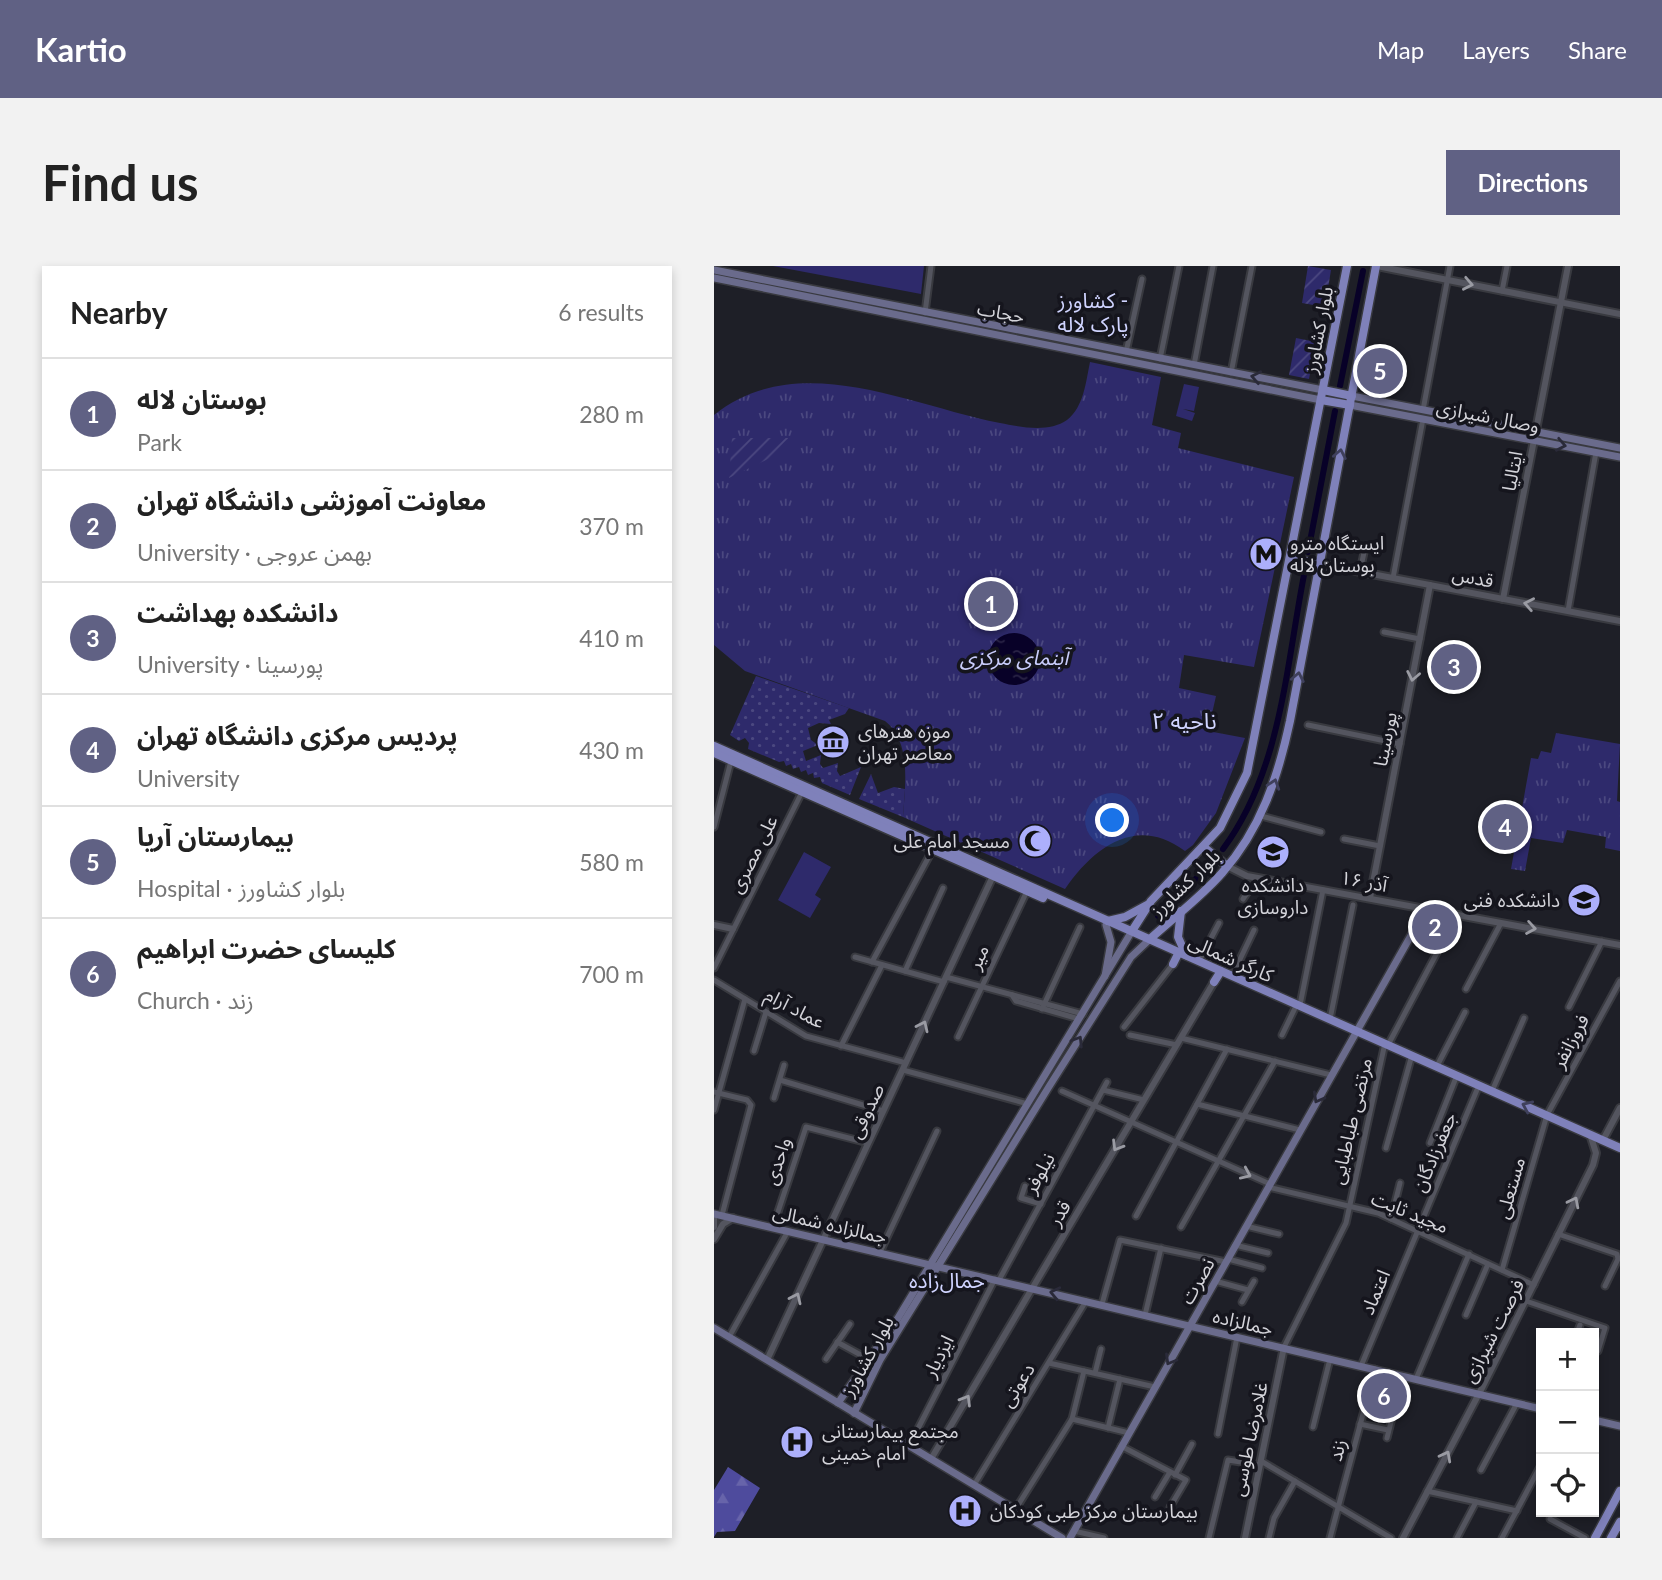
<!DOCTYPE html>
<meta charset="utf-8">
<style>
body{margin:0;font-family:Lato,"Noto Sans Arabic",sans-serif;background:#f2f2f2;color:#222}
.controls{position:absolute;right:21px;bottom:21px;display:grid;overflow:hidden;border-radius:0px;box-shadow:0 4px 10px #0003}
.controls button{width:63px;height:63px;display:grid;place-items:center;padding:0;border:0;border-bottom:2px solid #e0e0e0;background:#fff;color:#222;font:35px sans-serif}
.you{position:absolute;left:399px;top:555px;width:24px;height:24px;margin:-18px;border:5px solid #fff;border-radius:50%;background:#1a73e8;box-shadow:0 0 0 10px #1a73e833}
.badge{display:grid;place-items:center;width:46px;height:46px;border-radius:50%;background:#606184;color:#fff;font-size:23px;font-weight:700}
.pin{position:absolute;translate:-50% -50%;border:4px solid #fff;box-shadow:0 2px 7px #0006}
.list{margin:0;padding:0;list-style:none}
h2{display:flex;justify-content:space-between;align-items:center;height:91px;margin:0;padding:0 28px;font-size:30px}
h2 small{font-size:23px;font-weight:400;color:#767676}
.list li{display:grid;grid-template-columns:46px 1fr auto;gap:21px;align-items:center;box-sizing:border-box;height:112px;padding:0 28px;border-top:2px solid #e0e0e0}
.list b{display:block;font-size:26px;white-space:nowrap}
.list p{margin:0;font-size:23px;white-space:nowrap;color:#767676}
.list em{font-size:23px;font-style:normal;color:#767676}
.icon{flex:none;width:38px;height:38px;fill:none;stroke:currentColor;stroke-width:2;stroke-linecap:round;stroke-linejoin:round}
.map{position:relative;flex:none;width:906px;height:1272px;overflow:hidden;border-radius:0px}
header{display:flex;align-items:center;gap:42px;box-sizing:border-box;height:98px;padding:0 35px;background:#606184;color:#fff}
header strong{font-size:33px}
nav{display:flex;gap:38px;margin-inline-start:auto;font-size:24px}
.intro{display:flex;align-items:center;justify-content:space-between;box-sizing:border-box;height:168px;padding:0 42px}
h1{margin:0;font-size:49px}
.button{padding:18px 32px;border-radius:0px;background:#606184;color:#fff;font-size:24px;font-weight:700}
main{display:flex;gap:42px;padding:0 42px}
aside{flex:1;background:#fff;border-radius:0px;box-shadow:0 4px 10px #0003}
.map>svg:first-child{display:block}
</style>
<header>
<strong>Kartio</strong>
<nav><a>Map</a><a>Layers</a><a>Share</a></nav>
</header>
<div class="intro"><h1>Find us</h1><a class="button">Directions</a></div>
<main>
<aside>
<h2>Nearby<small>6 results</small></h2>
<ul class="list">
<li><span class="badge">1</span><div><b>بوستان لاله</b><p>Park</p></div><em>280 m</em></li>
<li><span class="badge">2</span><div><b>معاونت آموزشی دانشگاه تهران</b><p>University · بهمن عروجی</p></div><em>370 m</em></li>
<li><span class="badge">3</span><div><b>دانشکده بهداشت</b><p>University · پورسینا</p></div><em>410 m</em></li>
<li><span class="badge">4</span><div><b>پردیس مرکزی دانشگاه‌ تهران</b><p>University</p></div><em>430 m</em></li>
<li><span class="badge">5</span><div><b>بیمارستان آریا</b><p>Hospital · بلوار کشاورز</p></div><em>580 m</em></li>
<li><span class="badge">6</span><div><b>کلیسای حضرت ابراهیم</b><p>Church · زند</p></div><em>700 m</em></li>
</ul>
</aside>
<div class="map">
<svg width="906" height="1272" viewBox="0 0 906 1272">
<defs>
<pattern id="grass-dots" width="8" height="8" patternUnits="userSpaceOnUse" patternTransform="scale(1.75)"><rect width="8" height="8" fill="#2e2a6b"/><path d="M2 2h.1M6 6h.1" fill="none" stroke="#4b4880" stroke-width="1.8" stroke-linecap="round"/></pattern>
<pattern id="forest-firs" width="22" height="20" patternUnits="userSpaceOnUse" patternTransform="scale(1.75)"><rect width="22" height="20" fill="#4e4b9d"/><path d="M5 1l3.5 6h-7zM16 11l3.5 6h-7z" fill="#6764aa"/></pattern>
<pattern id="park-tufts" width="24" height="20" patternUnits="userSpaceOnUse" patternTransform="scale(1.75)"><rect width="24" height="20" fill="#2e2a6b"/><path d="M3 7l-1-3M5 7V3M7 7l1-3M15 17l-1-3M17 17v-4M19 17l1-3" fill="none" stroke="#4b4880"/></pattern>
<pattern id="garden-furrows" width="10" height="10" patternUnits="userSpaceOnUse" patternTransform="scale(1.75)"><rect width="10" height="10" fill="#2e2a6b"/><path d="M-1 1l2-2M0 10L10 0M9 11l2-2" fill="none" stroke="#4b4880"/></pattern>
<pattern id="water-ripples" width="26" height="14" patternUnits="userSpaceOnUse" patternTransform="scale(1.75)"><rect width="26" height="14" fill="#080128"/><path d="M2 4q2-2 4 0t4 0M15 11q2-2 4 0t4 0" fill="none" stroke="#2b2547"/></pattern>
</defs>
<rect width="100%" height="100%" fill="#1e1f27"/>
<g fill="url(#grass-dots)">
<polygon points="42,410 135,442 131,448 115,454 117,458 105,457 94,462 97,474 104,479 89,485 92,495 107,489 106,498 109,502 124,497 123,505 126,510 147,501 136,529 108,517 106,511 100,512 99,507 94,509 92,504 87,506 85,501 79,503 77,498 72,500 70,495 65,496 34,483 35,477 31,472 25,475 16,469"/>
<polygon points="157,508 164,527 180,521 191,523 189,551 145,533"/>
</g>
<polygon fill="url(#forest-firs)" points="14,1201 46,1222 21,1265 3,1266 0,1271 0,1224"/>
<g fill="url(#park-tufts)">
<path d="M376 96 447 111 438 159 467 167 464 182 580 211 540 401 470 389 465 422 502 430 494 465 531 472 502 547 479 579 471 585C422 548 379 582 351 623L189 551C191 521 198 476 171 455L31 405 0 379V149C84 82 194 139 286 157 306 161 335 167 353 154 370 141 372 115 376 96Z"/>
<polygon points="842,467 906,478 903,535 906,536 906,585 891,582 892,571 853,564 849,577 817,572 811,605 797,603 817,492 824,493 827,485 837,487"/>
</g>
<g fill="url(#garden-furrows)">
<polygon points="594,0 617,4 611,41 588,37"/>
<polygon points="582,72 602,76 595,113 575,109"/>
<polygon points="18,172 74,172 75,183 15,212"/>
</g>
<g fill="#2e2a6b">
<polygon points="59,0 210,0 207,28"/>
<polygon points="470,118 485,121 480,145 469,143 481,147 478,155 462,150"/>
<polygon points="90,586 117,601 101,629 107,633 96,652 64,634"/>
</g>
<circle fill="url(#water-ripples)" cx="300" cy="393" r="26"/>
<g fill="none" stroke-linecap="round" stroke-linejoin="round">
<g stroke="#080128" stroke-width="6">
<polyline points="626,120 649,5"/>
<polyline points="594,286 621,145"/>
<path d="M509 583C567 505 572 401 590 309"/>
<polyline points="444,650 497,598"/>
</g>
<defs>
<g id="minor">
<polyline points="788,25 793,0"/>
<polyline points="211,47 217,0"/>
<polyline points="412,86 428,13"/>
<polyline points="446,93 465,0"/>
<polyline points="480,99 499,0"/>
<polyline points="517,107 538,0"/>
<polyline points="709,144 736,0"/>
<polyline points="646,305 651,282"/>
<polyline points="679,312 709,153"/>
<polyline points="854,345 882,186"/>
<polyline points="670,366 706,373"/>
<polyline points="594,459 686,478"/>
<polyline points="547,550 607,566"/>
<polyline points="0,561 17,495"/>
<polyline points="630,573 666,580"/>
<polyline points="529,633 543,612"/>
<polyline points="141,691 230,716"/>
<polyline points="485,695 505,657"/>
<polyline points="158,696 219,583"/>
<polyline points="0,702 88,526"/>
<polyline points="191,705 229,622"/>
<polyline points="518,710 540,664"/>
<polyline points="232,711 369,748"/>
<polyline points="0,714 92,770 192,797"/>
<polyline points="752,723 787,657"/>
<polyline points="298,729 302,735 365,753"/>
<polyline points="586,739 609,624"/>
<polyline points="855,741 888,675"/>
<polyline points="328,743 366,661"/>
<polyline points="616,753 639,639"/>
<polyline points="410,761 459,698"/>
<polyline points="416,769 463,779"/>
<polyline points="568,769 583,738"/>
<polyline points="244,771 313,625"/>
<polyline points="467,772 617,809"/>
<polyline points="674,779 743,649"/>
<polyline points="127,780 168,699"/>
<polyline points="40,785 52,746"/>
<polyline points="723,800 751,746"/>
<polyline points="189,804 314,838"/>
<polyline points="66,814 169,845"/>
<polyline points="389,824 430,834"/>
<polyline points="348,825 556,918"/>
<polyline points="778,825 810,752"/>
<polyline points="0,826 33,834 37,839 8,949"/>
<polyline points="60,832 70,799"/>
<polyline points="483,838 586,864"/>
<polyline points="0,844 31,733"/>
<polyline points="716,877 743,809"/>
<polyline points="672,882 698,789"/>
<polyline points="311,920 307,932 327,938"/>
<polyline points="554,921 664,947 820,1019"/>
<polyline points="422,950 513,783"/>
<polyline points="677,953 686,917"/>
<polyline points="532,960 565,968"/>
<polyline points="59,961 92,861 154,877"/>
<polyline points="467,961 561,795"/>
<polyline points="844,968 903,988 904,993 891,1020"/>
<polyline points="521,979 554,987"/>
<polyline points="166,986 223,865"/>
<polyline points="514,993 548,1002"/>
<polyline points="788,1004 833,849 906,715"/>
<polyline points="285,1014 393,816"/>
<polyline points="501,1015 534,1024"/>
<polyline points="812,1035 891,1062 884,1085"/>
<polyline points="528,1036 540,1015"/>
<polyline points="388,1038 406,974 512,996"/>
<polyline points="431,1049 447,982"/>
<polyline points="752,1049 774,998"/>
<polyline points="863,1067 866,1059"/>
<polyline points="15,1071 74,965"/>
<polyline points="123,1076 156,1094"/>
<polyline points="570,1081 632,957 671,777"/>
<polyline points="112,1093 136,1058"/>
<polyline points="335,1097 441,1121"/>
<polyline points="647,1100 765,819"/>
<polyline points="381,1107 387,1083"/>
<polyline points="702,1113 755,988"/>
<polyline points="358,1153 415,1167"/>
<polyline points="646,1158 674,1164"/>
<polyline points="599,1161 616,1093"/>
<polyline points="394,1162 406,1113"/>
<polyline points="504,1168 523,1071"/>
<polyline points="673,1172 678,1152"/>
<polyline points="195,1180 281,1013"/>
<polyline points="407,1180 472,1214 456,1241"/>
<polyline points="547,1195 677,1272"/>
<polyline points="767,1204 803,1137"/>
<polyline points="461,1209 478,1178"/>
<polyline points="260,1219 372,1035"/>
<polyline points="713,1225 803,1245"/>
<polyline points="441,1231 456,1206"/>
<polyline points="301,1244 358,1153 370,1105"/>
<polyline points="836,1253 871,1272"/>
<polyline points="360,1265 390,1272"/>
<polyline points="495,1272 514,1194 546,1199"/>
<polyline points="555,1272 560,1252 581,1215"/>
<polyline points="616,1272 661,1103"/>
<polyline points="743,1272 762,1236"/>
<polyline points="788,1272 827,1199"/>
</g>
<g id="tertiary">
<polyline points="663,0 906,48"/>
<polyline points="605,298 906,355"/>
<polyline points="789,333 854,0"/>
<polyline points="513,600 533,610 906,679"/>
<polyline points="656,632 716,319"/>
<polyline points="0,659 19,663"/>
<polyline points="889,874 906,842"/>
<polyline points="0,949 0,961"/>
<polyline points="0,973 9,958 19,952"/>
<polyline points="53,1094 279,610"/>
<polyline points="217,1193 500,716"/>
<polyline points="531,1272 570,1081"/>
<polyline points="689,1272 769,1120 879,899 882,887 876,868"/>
</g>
<g id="secondary">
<polyline points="0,4 609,124"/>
<polyline points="0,12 607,134"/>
<polyline points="638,130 906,182"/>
<polyline points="636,139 906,191"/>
<polyline points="391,710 397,676 392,659"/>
<polyline points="0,948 827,1143"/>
<polyline points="0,1062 348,1272"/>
<polyline points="124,1137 184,1052 418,665"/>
<polyline points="140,1147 166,1094 336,819 417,691 436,673"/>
<polyline points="880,1154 906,1160"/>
<polyline points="356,1272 712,643"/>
</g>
<g id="primary">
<polyline points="609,124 638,130"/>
<polyline points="607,134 636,139"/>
<polyline points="577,292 605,298"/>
<polyline points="0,480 906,882"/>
<polyline points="0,487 329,632"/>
<polyline points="490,581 513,600"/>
<polyline points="467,645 464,671 472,689"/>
<polyline points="394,655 411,651 433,639"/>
<polyline points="418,665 437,635 506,562 533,507 633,0"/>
<path d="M436 673C459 652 487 631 508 607 547 563 564 511 576 455L662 0"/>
<polyline points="459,698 465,686"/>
<polyline points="500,716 507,705"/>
<polyline points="881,1272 906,1225"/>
<polyline points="897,1272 906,1256"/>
</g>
</defs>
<use href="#minor" stroke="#393a40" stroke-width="9"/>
<use href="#tertiary" stroke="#393a40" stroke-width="10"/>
<use href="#secondary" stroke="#393a40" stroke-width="10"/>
<use href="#primary" stroke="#393a40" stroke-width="11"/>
<use href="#minor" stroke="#54555f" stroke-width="5"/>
<use href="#tertiary" stroke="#54555f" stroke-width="6"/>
<use href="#secondary" stroke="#6a6b8c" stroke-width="7"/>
<use href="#primary" stroke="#7f81ba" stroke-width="8"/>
</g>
<defs><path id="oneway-chevron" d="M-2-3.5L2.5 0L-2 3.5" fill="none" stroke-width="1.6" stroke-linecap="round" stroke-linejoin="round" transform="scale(1.75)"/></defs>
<g stroke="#9a9ba3">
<use href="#oneway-chevron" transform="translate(754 18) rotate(11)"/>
<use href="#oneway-chevron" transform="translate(815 338) rotate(-169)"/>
<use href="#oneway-chevron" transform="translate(699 410) rotate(101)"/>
<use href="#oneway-chevron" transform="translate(817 662) rotate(10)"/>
<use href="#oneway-chevron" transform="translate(209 760) rotate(-65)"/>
<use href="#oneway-chevron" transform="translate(403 880) rotate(121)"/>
<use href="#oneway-chevron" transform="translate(532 908) rotate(24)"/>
<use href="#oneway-chevron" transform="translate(860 936) rotate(-63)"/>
<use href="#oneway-chevron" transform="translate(82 1032) rotate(-65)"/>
<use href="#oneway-chevron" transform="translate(252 1134) rotate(-59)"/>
<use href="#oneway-chevron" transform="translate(732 1190) rotate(-62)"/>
</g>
<g stroke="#2a2a39">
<use href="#oneway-chevron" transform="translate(542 111) rotate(-169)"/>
<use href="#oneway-chevron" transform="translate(847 179) rotate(11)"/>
<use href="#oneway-chevron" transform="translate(364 775) rotate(-58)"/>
<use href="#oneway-chevron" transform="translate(604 832) rotate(119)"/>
<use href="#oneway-chevron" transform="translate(341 1027) rotate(-167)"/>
<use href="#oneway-chevron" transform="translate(456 1094) rotate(120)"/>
</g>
<g stroke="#3f405c">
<use href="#oneway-chevron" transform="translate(626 188) rotate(-79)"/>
<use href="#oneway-chevron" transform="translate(584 411) rotate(-79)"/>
<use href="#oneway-chevron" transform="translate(560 518) rotate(-72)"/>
<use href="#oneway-chevron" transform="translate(813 840) rotate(-156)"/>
</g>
<defs>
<symbol id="metro-disc" viewBox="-11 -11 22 22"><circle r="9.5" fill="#acaffb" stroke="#15151d"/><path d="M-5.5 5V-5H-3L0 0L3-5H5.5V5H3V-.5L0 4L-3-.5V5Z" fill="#111"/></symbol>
<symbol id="museum-disc" viewBox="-11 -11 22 22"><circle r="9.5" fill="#acaffb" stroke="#15151d"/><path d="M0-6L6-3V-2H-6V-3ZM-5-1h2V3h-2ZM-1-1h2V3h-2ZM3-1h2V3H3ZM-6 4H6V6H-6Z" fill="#111"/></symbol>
<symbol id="mosque-disc" viewBox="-11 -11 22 22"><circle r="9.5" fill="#acaffb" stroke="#15151d"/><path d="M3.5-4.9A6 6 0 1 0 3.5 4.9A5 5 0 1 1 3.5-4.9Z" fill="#111"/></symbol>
<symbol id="university-disc" viewBox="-11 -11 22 22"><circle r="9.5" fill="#acaffb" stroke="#15151d"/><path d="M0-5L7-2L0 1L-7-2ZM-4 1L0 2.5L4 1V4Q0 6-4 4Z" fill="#111"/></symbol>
<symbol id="hospital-disc" viewBox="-11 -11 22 22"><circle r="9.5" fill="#acaffb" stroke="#15151d"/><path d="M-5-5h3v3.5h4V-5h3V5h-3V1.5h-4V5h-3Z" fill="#111"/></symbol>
</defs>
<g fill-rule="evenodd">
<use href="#metro-disc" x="533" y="269" width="38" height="38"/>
<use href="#museum-disc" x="100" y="457" width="38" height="38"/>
<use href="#mosque-disc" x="302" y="556" width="38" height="38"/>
<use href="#university-disc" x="540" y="567" width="38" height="38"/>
<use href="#university-disc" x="851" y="615" width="38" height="38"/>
<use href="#hospital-disc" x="64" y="1157" width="38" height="38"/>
<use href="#hospital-disc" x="232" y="1226" width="38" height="38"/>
</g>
<g text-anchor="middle" stroke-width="7" stroke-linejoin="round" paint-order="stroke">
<g font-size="19" fill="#d4d4da" stroke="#15151d">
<text transform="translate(287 46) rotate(11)" y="7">حجاب</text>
<text transform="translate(604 64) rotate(-79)" y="7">بلوار کشاورز</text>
<text transform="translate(774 150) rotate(11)" y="7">وصال شیرازی</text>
<text transform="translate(798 205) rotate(-79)" y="7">ایتالیا</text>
<text transform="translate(759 311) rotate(11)" y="7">قدس</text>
<text transform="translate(671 473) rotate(-79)" y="7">پورسینا</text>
<text transform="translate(39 588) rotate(-63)" y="7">علی مصری</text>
<text transform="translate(650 615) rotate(10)" y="7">۱۶ آذر</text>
<text transform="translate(471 617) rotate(-44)" y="7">بلوار کشاورز</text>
<text transform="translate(264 691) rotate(-65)" y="7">میر</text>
<text transform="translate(517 692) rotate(24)" y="7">کارگر شمالی</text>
<text transform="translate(81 742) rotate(28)" y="7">عماد آرام</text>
<text transform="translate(856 775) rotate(-62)" y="7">فروزانفر</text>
<text transform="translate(152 845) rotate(-65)" y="7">صدوقی</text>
<text transform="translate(637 855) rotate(-77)" y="7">مرتضی طباطبایی</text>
<text transform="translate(720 886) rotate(-67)" y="7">جعفرزادگان</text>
<text transform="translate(63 895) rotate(-72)" y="7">واحدی</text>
<text transform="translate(325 907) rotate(-61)" y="7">نیلوفر</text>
<text transform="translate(796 922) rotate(-74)" y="7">مستعلی</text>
<text transform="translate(696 946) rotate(22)" y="7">مجید ثابت</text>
<text transform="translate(345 947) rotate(-59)" y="7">قدر</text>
<text transform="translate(116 958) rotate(13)" y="7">جمالزاده شمالی</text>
<text transform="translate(483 1015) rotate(-61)" y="7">نصرت</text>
<text transform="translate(661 1026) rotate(-67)" y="7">اعتماد</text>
<text transform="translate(529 1056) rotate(13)" y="7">جمالزاده</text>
<text transform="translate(779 1065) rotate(-63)" y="7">فرصت شیرازی</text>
<text transform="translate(153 1090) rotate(-61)" y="7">بلوار کشاورز</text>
<text transform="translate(224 1090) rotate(-63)" y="7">ایزدیار</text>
<text transform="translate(303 1119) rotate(-58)" y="7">دعوتی</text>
<text transform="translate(535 1173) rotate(-78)" y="7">غلامرضا طوسی</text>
<text transform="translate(623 1184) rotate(-75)" y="7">زند</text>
</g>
<g font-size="19" fill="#d4d4da" stroke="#15151d" text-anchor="start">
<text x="576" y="284">ایستگاه مترو<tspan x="576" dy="22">بوستان لاله</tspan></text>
<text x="144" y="472">موزه هنرهای<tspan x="144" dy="22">معاصر تهران</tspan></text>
<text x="296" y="582" text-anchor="end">مسجد امام علی</text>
<text x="559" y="626" text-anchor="middle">دانشکده<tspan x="559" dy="22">داروسازی</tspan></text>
<text x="846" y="641" text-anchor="end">دانشکده فنی</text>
<text x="108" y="1172">مجتمع بیمارستانی<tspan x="108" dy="22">امام خمینی</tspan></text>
<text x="276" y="1252">بیمارستان مرکز طبی کودکان</text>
</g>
<g font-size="21" fill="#d0d4ff" stroke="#15151d">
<text x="379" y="42">کشاورز -<tspan x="379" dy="24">پارک لاله</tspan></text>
<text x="233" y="1022">جمال‌زاده</text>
</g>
<g font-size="21" font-style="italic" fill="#c9cdfb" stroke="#15151d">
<text x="300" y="399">آبنمای مرکزی</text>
</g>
<g font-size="23" fill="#d0d4ff" stroke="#15151d">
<text x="470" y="463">ناحیه ۲</text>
</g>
</g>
</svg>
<div class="controls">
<button>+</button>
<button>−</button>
<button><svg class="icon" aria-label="locate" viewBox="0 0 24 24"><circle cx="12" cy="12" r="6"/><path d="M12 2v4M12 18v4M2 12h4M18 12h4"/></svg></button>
</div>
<div class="you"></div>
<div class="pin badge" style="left:277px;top:338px">1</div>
<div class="pin badge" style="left:721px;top:661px">2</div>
<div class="pin badge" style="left:740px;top:401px">3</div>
<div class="pin badge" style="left:791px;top:561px">4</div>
<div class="pin badge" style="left:666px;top:105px">5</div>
<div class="pin badge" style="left:670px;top:1130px">6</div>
</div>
</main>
